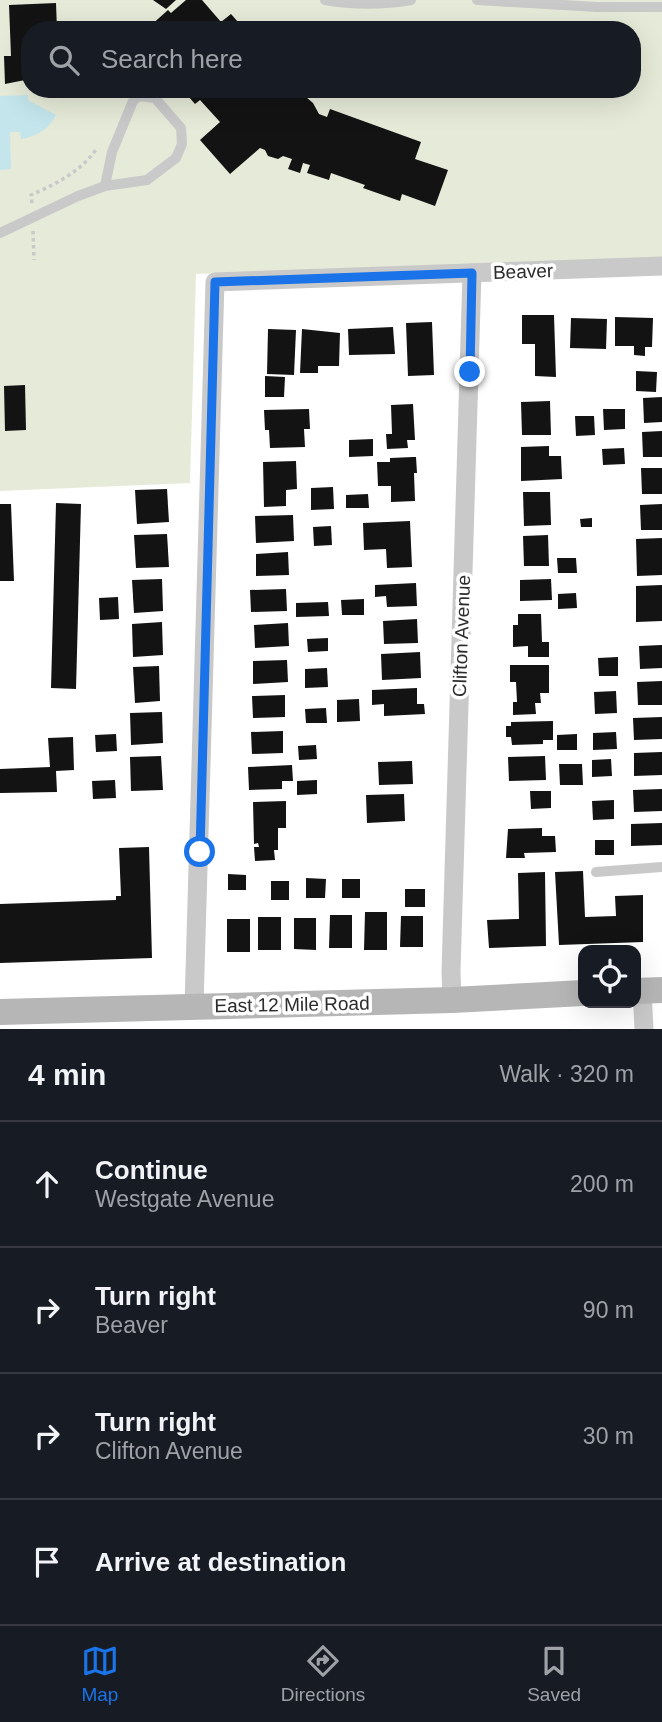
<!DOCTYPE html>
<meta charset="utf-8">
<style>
body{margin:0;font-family:Arial,sans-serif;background:#242831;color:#f1f3f6}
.controls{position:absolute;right:21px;bottom:21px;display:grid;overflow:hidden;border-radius:14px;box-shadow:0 7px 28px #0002}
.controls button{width:63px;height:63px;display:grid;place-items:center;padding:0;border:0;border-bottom:2px solid #363941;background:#171b24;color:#f1f3f6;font:35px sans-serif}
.stop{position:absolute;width:21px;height:21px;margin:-16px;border:5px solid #1a73e8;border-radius:50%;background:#fff}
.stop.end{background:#1a73e8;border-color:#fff;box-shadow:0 2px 7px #0008}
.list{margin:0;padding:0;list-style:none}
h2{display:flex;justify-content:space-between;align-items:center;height:91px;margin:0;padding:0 28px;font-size:30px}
h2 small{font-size:23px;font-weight:400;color:#9ea1a6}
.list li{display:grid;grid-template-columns:46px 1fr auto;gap:21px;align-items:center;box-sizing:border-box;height:126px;padding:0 28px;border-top:2px solid #363941}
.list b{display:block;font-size:26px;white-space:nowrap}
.list p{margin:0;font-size:23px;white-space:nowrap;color:#9ea1a6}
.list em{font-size:23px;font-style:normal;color:#9ea1a6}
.icon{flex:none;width:38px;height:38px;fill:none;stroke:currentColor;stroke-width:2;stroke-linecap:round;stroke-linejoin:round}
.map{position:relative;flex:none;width:662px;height:1029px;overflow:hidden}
.search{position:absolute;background:#171b24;box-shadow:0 7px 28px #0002;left:21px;right:21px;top:21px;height:77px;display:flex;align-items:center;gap:18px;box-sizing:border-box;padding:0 24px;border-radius:28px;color:#9ea1a6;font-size:26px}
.sheet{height:595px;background:#171b24}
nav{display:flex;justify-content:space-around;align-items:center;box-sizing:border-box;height:98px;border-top:2px solid #363941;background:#171b24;font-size:19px;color:#9ea1a6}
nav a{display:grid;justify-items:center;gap:4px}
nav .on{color:#1a73e8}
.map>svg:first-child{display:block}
</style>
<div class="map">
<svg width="662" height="1029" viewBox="0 0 662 1029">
<rect width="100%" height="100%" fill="#fff"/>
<path fill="#e6ead8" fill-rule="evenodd" d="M0 0H662V258L196 274 190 483 0 491ZM30 30H632V89H30Z"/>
<path fill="#c3e5eb" d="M28 95V100L56 115C48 130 37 136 21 139L20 132H10L11 169 0 170V96Z"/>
<g fill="#131313">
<polygon points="153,0 176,0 166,9"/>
<polygon points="186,0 202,0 221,22 231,14 245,30 151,30 149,27 168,10 171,13"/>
<polygon points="56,3 57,30 30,30 30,79 5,84 4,56 11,56 9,5"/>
<polygon points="182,89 300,89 299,91 313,103 319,114 327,117 330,109 421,142 415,159 448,170 435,206 402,194 400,201 363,188 365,185 331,173 329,180 307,173 310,165 303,163 300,173 288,169 292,159 283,156 278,159 268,156 265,150 260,148 230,174 200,140 220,122 200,100 195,104"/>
<polygon points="522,315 554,315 556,377 535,376 535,344 522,344"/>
<polygon points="615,317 653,318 652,347 645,347 645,356 634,355 634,346 615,346"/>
<polygon points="571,318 607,319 606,349 570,348"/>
<polygon points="432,322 434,375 408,376 406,323"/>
<polygon points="393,327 395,354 349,355 348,329"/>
<polygon points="268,329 296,330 294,375 267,374"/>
<polygon points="302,329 340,333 339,366 318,366 318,373 300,373"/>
<polygon points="636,371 657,372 656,392 636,391"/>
<polygon points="265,376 285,377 284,397 265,397"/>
<polygon points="25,385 26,430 5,431 4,386"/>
<polygon points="662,397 662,422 644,423 643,398"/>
<polygon points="550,401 551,435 522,435 521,402"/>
<polygon points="413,404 415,440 407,440 408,448 387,449 386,434 392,434 391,405"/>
<polygon points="309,409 310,429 304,429 305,447 270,448 269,430 265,430 264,410"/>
<polygon points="603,409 625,409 625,429 604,430"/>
<polygon points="575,416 594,416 595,435 576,436"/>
<polygon points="662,431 662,457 643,457 642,432"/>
<polygon points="373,439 373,456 349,457 349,440"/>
<polygon points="549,446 549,456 561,456 562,479 521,481 521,447"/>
<polygon points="624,448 625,464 603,465 602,449"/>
<polygon points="413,457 416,457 417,473 414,473 415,501 391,502 391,486 378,486 377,462 390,462 390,458"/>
<polygon points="296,461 297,489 286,490 286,506 264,507 263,462"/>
<polygon points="641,468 662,468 662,494 642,494"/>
<polygon points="333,487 334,509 311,510 311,488"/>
<polygon points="167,489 169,522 137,524 135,490"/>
<polygon points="523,492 550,492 551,525 524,526"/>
<polygon points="368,494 369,508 346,508 346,495"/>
<polygon points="56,503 81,504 76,689 51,688"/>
<polygon points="0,504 11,504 14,581 0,581"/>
<polygon points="662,504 662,530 641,530 640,505"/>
<polygon points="293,515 294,541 256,543 255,516"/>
<polygon points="592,518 592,527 581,527 580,519"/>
<polygon points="410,521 412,567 387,568 386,549 364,550 363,523"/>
<polygon points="331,526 332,545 314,546 313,527"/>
<polygon points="167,534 169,567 136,568 134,535"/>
<polygon points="548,535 549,566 524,566 523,536"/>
<polygon points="662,538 662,575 637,576 636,539"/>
<polygon points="288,552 289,575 256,576 256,554"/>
<polygon points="557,558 576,558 577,573 558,573"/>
<polygon points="162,579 163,611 134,613 132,580"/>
<polygon points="551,579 552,600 520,601 520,580"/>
<polygon points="416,583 417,606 387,607 386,596 375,597 375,585"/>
<polygon points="662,585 662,621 636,622 636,586"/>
<polygon points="286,589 287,611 251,612 250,590"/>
<polygon points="576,593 577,608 558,609 558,594"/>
<polygon points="118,597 119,619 100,620 99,598"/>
<polygon points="364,599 364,615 342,615 341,600"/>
<polygon points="328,602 329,616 296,617 296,603"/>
<polygon points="518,614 541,614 542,642 549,642 549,657 528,657 528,646 513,647 513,625 518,625"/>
<polygon points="417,619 418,643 384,644 383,621"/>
<polygon points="162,622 163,655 133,657 132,624"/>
<polygon points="288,623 289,646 255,648 254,625"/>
<polygon points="328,638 328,651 308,652 307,639"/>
<polygon points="662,645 662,668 640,669 639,646"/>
<polygon points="420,652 421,678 382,680 381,654"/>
<polygon points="618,657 618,676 599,676 598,658"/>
<polygon points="287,660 288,682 253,684 253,661"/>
<polygon points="510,665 549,665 549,693 540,693 541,703 535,703 536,714 513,715 513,702 517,702 516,682 510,682"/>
<polygon points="159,666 160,701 135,703 133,667"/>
<polygon points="327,668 328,687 305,688 305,669"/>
<polygon points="662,681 662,705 638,705 637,682"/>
<polygon points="417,688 417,704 424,704 425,714 384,716 384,704 372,705 372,690"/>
<polygon points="616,691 617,713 595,714 594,692"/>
<polygon points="285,695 285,717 253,718 252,696"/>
<polygon points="359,699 360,721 337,722 337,700"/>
<polygon points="326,708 327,723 306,723 305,709"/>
<polygon points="162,712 163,743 131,745 130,713"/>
<polygon points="662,717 662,739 634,740 633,718"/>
<polygon points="553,721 553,740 543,740 543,744 512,745 511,737 506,737 506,726 511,726 511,722"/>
<polygon points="283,731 283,753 252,754 251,732"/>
<polygon points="616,732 617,749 593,750 593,733"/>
<polygon points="116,734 117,751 96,752 95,735"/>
<polygon points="577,734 577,750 557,750 557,735"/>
<polygon points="73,737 74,770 56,771 57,792 0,793 0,769 50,767 48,738"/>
<polygon points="316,745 317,759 299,760 298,746"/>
<polygon points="662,752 662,775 634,776 634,753"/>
<polygon points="161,756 163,790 131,791 130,757"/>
<polygon points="545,756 546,780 509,781 508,757"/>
<polygon points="611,759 612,776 592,777 592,760"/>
<polygon points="412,761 413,784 379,785 378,762"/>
<polygon points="559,764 582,764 583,785 560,785"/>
<polygon points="292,765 293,781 282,781 282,789 249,790 248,767"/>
<polygon points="115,780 116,798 93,799 92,781"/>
<polygon points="317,780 317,794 297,795 297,781"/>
<polygon points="662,789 662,811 634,812 633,790"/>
<polygon points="530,791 551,791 551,808 531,809"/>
<polygon points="404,794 405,821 367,823 366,795"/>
<polygon points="614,800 614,819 593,820 592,801"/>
<polygon points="286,801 286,828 278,828 278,850 274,850 275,860 255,861 254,847 259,847 258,843 254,844 253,802"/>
<polygon points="662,823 662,845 631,846 631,824"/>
<polygon points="542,828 542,836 555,836 556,852 524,853 525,858 506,858 508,829"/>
<rect x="595" y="840" width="19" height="15"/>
<polygon points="149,847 152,958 0,963 0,904 116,900 116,896 121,896 119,848"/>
<polygon points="583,871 585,917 616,916 615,896 643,895 643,942 559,945 555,872"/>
<polygon points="545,872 546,946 489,948 487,920 519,919 518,873"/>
<polygon points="228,874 246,875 246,890 228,890"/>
<polygon points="306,878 326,879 325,898 306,898"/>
<rect x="342" y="879" width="18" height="19"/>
<rect x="271" y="881" width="18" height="19"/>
<rect x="405" y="889" width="20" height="18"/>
<polygon points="365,912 387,912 387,950 364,950"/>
<polygon points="330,915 352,915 352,948 329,948"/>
<polygon points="401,916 423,916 423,947 400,947"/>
<rect x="258" y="917" width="23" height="33"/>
<polygon points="294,918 316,918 316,950 294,949"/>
<rect x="227" y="919" width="23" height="33"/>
</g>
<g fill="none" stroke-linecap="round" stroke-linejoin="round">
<g stroke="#c9c9c9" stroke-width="3.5" stroke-dasharray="3.5 3.5" stroke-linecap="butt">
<path d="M32 203 31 195C56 184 82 171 97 148"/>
<polyline points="33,231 34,260"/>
</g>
<g stroke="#c9c9c9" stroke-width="10">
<path d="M325 0C354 5 382 5 411 0"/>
<polyline points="477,0 597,7 662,7"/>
<polyline points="0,233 78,196 105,186 147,180 176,158 182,144 181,128 155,98 139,96 133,101 112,152 105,186"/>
<polyline points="596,872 662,867"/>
</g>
<g stroke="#c9c9c9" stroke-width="19">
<polyline points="642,990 644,1029"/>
<polyline points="452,1000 451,971 472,273"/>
<polyline points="194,1006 215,282 662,266"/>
</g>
<g stroke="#b6b6b6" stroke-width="26">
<polyline points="636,991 662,990"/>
<polyline points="0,1012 452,1000 583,993"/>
</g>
</g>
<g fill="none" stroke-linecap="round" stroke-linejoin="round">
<polyline stroke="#1a73e8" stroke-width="9" points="200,852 215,282 472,273 470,372"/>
</g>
<g text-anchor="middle" stroke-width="7" stroke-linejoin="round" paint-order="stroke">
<g font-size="19" fill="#2c2c2c" stroke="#fff">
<text transform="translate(523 271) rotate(-2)" y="7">Beaver</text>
<text transform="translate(461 636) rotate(-88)" y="7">Clifton Avenue</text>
<text transform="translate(292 1004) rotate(-1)" y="7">East 12 Mile Road</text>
</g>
</g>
</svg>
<div class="controls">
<button><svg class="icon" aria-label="locate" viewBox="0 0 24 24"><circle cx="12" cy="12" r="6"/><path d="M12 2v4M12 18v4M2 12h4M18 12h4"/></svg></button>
</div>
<div class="stop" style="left:200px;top:852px"></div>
<div class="stop end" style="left:470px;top:372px"></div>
<div class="search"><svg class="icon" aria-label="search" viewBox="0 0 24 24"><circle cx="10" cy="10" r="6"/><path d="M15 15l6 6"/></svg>Search here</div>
</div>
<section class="sheet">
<h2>4 min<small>Walk · 320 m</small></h2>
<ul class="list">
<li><svg class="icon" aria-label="ahead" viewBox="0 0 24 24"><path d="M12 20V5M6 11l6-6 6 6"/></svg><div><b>Continue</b><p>Westgate Avenue</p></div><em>200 m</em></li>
<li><svg class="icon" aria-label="right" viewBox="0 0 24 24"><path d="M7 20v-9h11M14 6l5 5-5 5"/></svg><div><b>Turn right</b><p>Beaver</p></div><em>90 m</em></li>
<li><svg class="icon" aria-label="right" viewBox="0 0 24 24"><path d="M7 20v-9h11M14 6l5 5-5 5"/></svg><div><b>Turn right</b><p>Clifton Avenue</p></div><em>30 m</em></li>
<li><svg class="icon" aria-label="arrive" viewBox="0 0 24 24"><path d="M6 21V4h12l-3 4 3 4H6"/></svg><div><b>Arrive at destination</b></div></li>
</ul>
</section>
<nav>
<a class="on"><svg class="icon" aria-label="map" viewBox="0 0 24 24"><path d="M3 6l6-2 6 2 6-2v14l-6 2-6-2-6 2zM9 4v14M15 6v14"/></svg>Map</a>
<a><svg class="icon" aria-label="directions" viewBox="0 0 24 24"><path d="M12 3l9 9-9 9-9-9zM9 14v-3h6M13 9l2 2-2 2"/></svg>Directions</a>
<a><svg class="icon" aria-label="saved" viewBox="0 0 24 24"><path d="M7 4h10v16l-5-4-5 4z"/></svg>Saved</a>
</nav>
